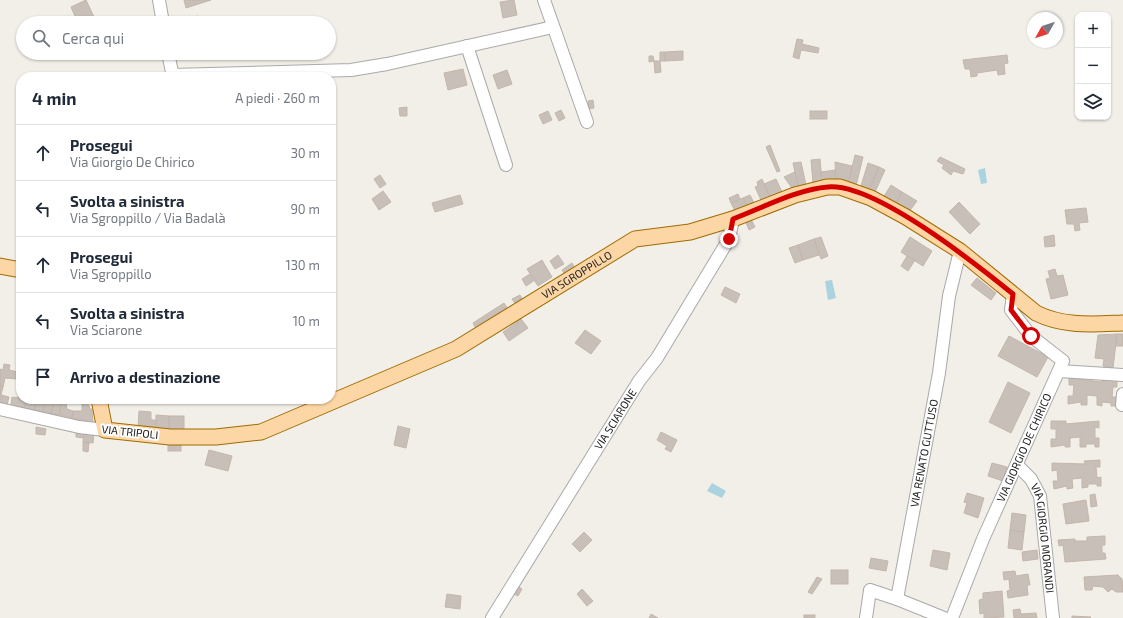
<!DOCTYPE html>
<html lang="it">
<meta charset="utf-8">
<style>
body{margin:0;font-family:"Exo 2",sans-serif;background:#f6f6f7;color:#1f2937}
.controls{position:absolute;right:12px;top:12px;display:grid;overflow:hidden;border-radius:8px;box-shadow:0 1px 3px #0004}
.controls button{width:36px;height:36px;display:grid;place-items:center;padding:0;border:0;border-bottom:1px solid #e0e1e3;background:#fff;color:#1f2937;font:20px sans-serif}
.compass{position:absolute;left:1027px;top:12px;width:36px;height:36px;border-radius:50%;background:#fff;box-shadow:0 1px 3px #0004;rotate:231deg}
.stop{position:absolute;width:12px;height:12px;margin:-9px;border:3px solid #d40000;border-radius:50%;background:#fff}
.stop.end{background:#d40000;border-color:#fff;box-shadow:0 1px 4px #0008}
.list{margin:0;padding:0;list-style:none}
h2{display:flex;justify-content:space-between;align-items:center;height:52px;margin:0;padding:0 16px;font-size:17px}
h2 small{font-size:13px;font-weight:400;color:#747a83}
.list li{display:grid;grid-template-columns:26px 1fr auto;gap:12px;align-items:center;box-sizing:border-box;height:56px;padding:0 16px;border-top:1px solid #e0e1e3}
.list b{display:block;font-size:15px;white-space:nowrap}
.list p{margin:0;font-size:13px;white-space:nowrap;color:#747a83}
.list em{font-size:13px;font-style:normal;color:#747a83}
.icon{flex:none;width:22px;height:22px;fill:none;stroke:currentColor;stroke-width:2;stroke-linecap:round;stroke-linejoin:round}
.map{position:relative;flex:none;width:1123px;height:618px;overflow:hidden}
.search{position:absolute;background:#fff;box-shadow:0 1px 3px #0004;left:16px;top:16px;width:320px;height:44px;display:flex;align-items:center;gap:10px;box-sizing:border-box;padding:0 14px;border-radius:22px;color:#747a83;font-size:15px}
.panel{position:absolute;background:#fff;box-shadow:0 1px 3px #0004;left:16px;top:72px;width:320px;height:332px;border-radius:16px}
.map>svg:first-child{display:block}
</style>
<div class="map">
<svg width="1123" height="618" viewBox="0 0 1123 618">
<rect width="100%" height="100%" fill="#f2efe9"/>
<g fill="#aad3df">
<polygon points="985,168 987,183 981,184 978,170"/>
<polygon points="832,280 836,298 828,300 825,281"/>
<polygon points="712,483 726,491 722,498 707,491"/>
</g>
<g fill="#c7bfb8" stroke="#c4b6ab">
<polygon points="86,0 96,21 91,23 78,23 71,7"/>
<polygon points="184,0 211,0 186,8"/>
<polygon points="514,0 517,15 503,18 500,2"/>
<polygon points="198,16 200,23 192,23 190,18"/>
<polygon points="797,39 803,40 802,44 819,48 818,53 801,50 799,59 793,57"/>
<polygon points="683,51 683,60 665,61 664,52"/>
<polygon points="660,52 664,52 665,61 660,61"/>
<polygon points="1007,55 1008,63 1004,64 1005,74 998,75 997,70 977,73 977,76 971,77 970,69 965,69 963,60"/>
<polygon points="649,56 653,56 654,61 649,62"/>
<polygon points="654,61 660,61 661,72 655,73"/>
<polygon points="463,69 467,85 448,90 444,73"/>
<polygon points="507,70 512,84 498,89 493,75"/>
<polygon points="593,100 594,108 589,109 588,101"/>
<polygon points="407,107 407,116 400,116 399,108"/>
<polygon points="561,110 565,118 559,121 555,113"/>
<polygon points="548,111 552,120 543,124 539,115"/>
<rect x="810" y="111" width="17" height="8"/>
<polygon points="770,145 780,171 777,172 766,147"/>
<polygon points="855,155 863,157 856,186 848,184"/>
<polygon points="940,157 965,169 963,174 953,171 951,175 942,168 944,165 937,161"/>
<polygon points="820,159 822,182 813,183 811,160"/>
<polygon points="801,162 806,185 798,187 793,163"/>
<polygon points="835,162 852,166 848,184 836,180"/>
<polygon points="868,163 879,167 868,192 860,189"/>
<polygon points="879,167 885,170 874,194 868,192"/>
<polygon points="835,170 836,180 822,182 821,172"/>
<polygon points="795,172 798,187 792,188 784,177"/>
<polygon points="380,175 386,184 380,188 374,179"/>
<polygon points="762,179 770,197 761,200 755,187 758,186 757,182"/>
<polygon points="776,179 782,192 770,197 764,184"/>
<polygon points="891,185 902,192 895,205 883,198"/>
<polygon points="383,191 391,202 379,210 372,199"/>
<polygon points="902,192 917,201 908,213 895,205"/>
<polygon points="738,194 740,199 731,203 729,198"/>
<polygon points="460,195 463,204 435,212 432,203"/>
<polygon points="750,195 755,205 748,208 743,198"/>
<polygon points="743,198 748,208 736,213 731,203"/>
<polygon points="959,202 980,224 970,234 949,212"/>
<polygon points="1086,208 1088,222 1079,223 1080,230 1075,231 1074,224 1067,224 1065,210"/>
<polygon points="750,217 755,227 749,230 745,220"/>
<polygon points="1054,235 1055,246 1045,247 1044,237"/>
<polygon points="821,237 828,256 821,259 814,239"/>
<polygon points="910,237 932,251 923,266 901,252"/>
<polygon points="814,239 819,255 803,260 798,245"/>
<polygon points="798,245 803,260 795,263 789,248"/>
<polygon points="558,255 564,264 555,269 550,261"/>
<polygon points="907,256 915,260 908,271 901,266"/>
<polygon points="542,260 552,277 538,286 527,269"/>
<polygon points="572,263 575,268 565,275 562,270"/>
<polygon points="1055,269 1057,276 1063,275 1068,295 1051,299 1046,279 1050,278 1048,271"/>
<polygon points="530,274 535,280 526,286 522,279"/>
<polygon points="977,278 996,293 991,300 971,285"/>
<polygon points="725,287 740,294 736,303 721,295"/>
<polygon points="520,295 524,302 517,306 512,299"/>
<polygon points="504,303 509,311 477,331 473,323"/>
<polygon points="521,319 528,328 509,341 503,332"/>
<polygon points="585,330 601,341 591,354 575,343"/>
<polygon points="1117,334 1123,334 1123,346 1116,346"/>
<polygon points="1117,334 1113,368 1103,366 1104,359 1095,358 1098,335"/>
<polygon points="1009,336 1048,357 1037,377 998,356"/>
<polygon points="4,364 10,365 9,370 18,372 18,379 5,378 3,387 0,386 0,369 3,370"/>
<polygon points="1069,378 1102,382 1102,380 1117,380 1117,387 1113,387 1112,397 1116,397 1116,406 1111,406 1111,403 1102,402 1102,406 1097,405 1097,396 1087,395 1087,405 1081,405 1081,402 1068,404 1068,396 1073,396 1074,385 1069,385"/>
<polygon points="1008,382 1030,393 1011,433 989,422"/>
<polygon points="0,386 3,387 1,395 9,397 7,405 0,403"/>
<polygon points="19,393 21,394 21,399 27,399 24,408 11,405 12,397 18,398"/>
<polygon points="27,399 37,399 34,410 24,408"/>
<polygon points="37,399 45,399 43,412 34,410"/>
<polygon points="45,399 55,399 51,414 43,412"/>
<polygon points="55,399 61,401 60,415 51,414"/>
<polygon points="82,399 87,399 90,409 92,409 93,423 72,418 73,411 82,411"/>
<polygon points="61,401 66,403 67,409 73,411 72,418 60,415"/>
<polygon points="139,411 151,412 151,420 157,420 156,429 138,428"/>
<polygon points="156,415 169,416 169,430 156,429"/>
<rect x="169" y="416" width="15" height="14"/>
<polygon points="1051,421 1066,421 1066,424 1099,421 1099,428 1095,427 1095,438 1099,438 1099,447 1095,447 1095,444 1086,444 1086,447 1080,447 1080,437 1070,438 1070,447 1065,447 1065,445 1051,447 1051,439 1056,439 1056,429 1051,429"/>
<polygon points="398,426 410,429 406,448 394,445"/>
<polygon points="36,427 46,429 45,435 36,434"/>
<polygon points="76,431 84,432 84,438 76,437"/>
<polygon points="84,432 94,433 93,443 83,442"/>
<polygon points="661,432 677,440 671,452 665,449 667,446 657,440"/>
<polygon points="83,442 89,443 88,452 83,451"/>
<rect x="168" y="445" width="13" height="6"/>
<polygon points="209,450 232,456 228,471 205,465"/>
<polygon points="1100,460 1100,467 1096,467 1097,478 1101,477 1101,486 1097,486 1097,484 1088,484 1088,487 1082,488 1082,478 1072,479 1073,488 1067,489 1067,486 1054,489 1053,481 1058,481 1057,470 1052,471 1052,463 1085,464 1084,461"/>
<polygon points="992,463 1007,467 1003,481 988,476"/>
<polygon points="967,493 984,498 978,518 964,513 967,503 964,502"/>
<polygon points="1095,494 1097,506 1091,507 1090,495"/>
<polygon points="1086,500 1089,521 1066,524 1063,504"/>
<polygon points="1012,513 1026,515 1024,532 1010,530"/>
<polygon points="1010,530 1024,532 1022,550 1008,548"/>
<polygon points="584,532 592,540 580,552 572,544"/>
<polygon points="1105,536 1105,545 1102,545 1102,553 1105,553 1106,559 1065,562 1063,545 1059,546 1058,540 1075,539 1075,541 1087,541 1087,537"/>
<polygon points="933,550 950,553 947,570 930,566"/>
<polygon points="1037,550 1038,559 1023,561 1022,552"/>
<polygon points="871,558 888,561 886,571 869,568"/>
<rect x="831" y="570" width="17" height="14"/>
<polygon points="1015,571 1016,576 1028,574 1030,585 1027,585 1028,595 1008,598 1007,591 1010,590 1009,579 1004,580 1003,572"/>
<polygon points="1118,575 1122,579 1123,592 1116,592 1112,589 1108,592 1103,587 1093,586 1092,590 1085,590 1084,577"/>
<polygon points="817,577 822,579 812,594 808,592"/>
<polygon points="517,586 522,589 518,596 512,593"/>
<polygon points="582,589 593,601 587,606 577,594"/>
<polygon points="1002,591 1004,617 984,618 984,613 980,614 979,600 983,599 983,593"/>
<polygon points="447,594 461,596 460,609 445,607"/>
<polygon points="1020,609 1021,614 1036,613 1037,618 1014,618 1013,610"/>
<polygon points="651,614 658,618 649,618"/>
<rect x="804" y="615" width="11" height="3"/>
<polygon points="1072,616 1091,617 1090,618 1072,618"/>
</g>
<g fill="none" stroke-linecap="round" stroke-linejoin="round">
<defs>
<g id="minor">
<polyline points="159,0 163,23"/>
<polyline points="544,0 587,122"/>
<polyline points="467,46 506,165"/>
<polyline points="168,53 173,77"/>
<polyline points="172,75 351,70 387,64 553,27"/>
<polyline points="1059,371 1123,375"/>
<polyline points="1122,405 1123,394"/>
<polyline points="0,409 79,427 105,430"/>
<path id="s1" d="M1017 465 1031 479 1040 496 1053 618"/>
<polyline points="897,599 944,618"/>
<path id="s2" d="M492 618 639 381 657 358 729 239 733 219"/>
<path id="s3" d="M866 618 870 590 897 599 939 373 949 296 960 251"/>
<path id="s4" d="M952 618 983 539 1063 361 1031 336 1011 310 1013 294"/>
</g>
<g id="major">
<polyline points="0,266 21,270"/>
<path id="s5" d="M99 399 105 430 170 437H216L261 432 456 349 635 239 690 232 733 219 795 195 827 187H840L871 198 906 217 960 251 1036 313C1064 327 1093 324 1123 323"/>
</g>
</defs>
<use href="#minor" stroke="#a9a9a9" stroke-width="14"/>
<use href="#major" stroke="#a06b00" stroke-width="17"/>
<use href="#minor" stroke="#fff" stroke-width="12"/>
<use href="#major" stroke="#fcd6a4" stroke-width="15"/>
</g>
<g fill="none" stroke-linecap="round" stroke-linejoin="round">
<path stroke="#d40000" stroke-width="5" d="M729 239 733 219C762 208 798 189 828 187 875 183 976 264 1013 294L1011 310 1031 336"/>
</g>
<g text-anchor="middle" stroke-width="4" stroke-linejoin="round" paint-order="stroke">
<g font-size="11" fill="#222" stroke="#fff">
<text dy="4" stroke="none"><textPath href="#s5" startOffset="542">VIA SGROPPILLO</textPath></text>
<text dy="4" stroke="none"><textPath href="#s2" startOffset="234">VIA SCIARONE</textPath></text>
<text transform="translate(130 432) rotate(6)" y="4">VIA TRIPOLI</text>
<text dy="4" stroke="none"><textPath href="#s4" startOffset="185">VIA GIORGIO DE CHIRICO</textPath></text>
<text dy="4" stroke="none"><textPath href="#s3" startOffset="205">VIA RENATO GUTTUSO</textPath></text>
<text dy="4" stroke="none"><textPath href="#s1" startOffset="81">VIA GIORGIO MORANDI</textPath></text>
</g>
</g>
</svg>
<div class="controls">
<button>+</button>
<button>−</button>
<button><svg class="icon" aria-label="layers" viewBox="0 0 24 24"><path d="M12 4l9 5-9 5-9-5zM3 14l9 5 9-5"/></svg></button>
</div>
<svg class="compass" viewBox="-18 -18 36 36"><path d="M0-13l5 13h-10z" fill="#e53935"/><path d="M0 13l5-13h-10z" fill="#747a83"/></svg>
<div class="stop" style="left:1031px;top:336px"></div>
<div class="stop end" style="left:729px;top:239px"></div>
<div class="search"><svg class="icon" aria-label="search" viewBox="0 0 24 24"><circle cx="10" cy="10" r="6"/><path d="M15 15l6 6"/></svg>Cerca qui</div>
<section class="panel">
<h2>4 min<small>A piedi · 260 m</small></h2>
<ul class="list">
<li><svg class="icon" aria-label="ahead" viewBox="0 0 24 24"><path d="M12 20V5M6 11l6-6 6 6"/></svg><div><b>Prosegui</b><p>Via Giorgio De Chirico</p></div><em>30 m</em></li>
<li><svg class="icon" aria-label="left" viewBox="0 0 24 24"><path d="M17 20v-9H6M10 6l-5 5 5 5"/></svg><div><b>Svolta a sinistra</b><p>Via Sgroppillo / Via Badalà</p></div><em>90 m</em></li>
<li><svg class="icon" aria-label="ahead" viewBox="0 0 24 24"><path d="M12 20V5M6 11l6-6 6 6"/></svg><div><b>Prosegui</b><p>Via Sgroppillo</p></div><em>130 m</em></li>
<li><svg class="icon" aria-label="left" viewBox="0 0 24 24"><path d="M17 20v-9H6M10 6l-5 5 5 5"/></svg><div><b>Svolta a sinistra</b><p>Via Sciarone</p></div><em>10 m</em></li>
<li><svg class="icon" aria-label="arrive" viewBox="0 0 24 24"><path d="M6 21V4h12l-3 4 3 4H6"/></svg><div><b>Arrivo a destinazione</b></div></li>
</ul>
</section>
</div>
